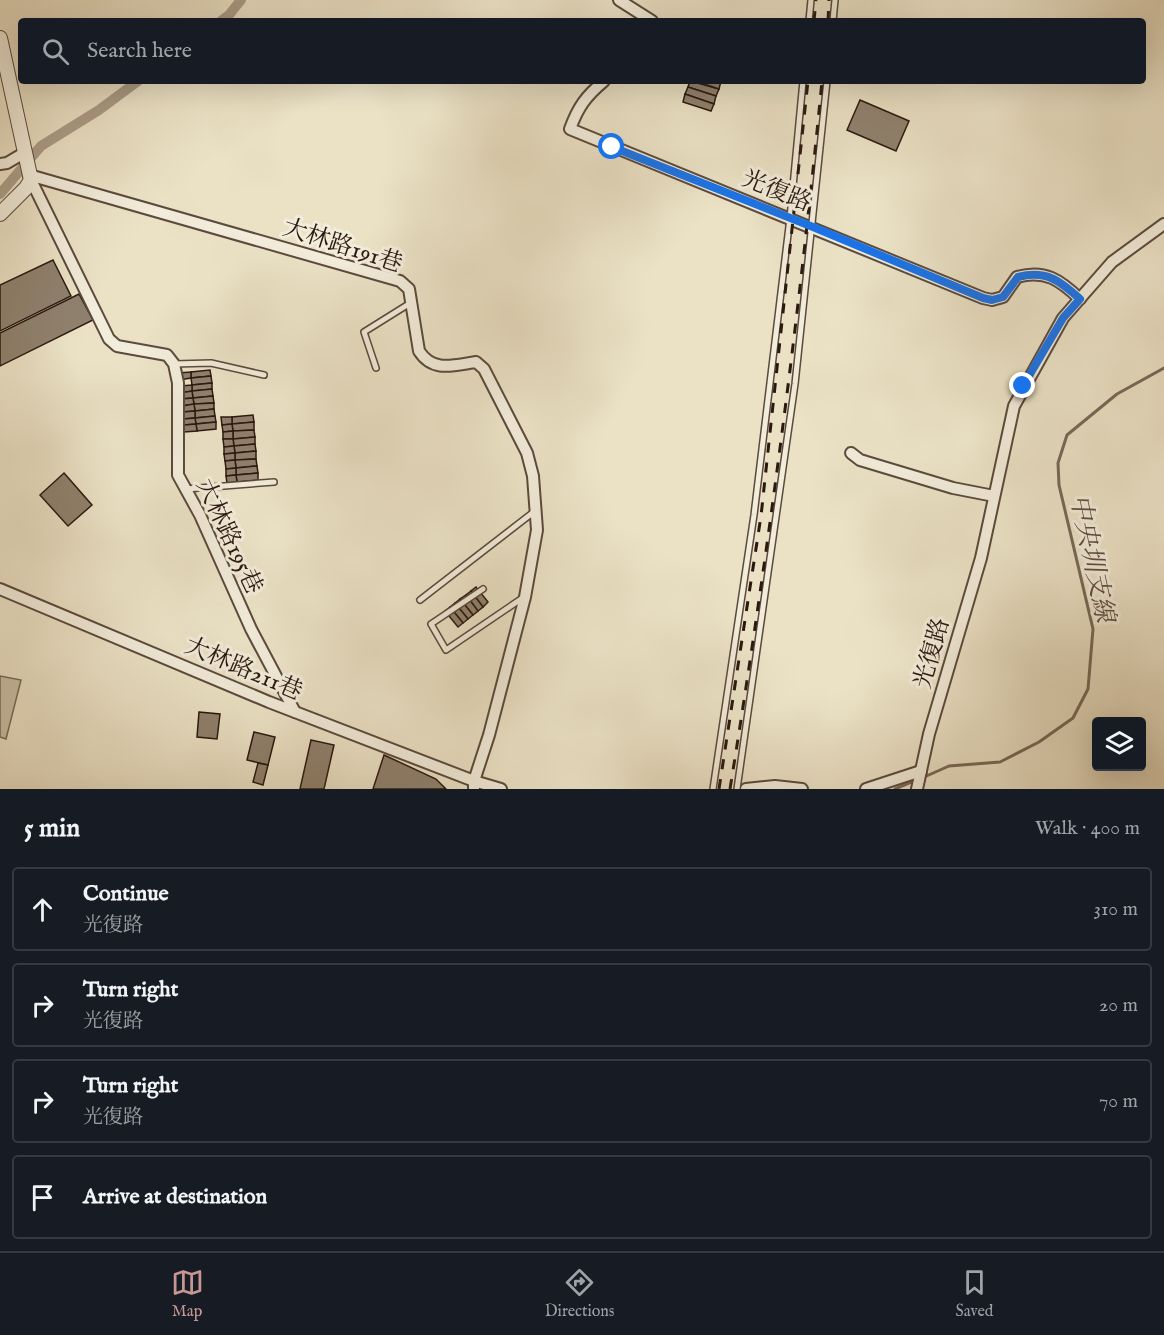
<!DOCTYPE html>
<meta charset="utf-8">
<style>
body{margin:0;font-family:"IM FELL English","Noto Serif TC",serif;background:#20242c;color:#f1f3f6}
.controls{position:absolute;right:18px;bottom:18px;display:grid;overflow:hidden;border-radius:6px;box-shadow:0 6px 24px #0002}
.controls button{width:54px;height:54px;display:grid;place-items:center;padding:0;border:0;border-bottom:2px solid #363941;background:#171b24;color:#f1f3f6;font:30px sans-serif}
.stop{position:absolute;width:18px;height:18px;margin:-14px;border:4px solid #1a73e8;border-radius:50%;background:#fff}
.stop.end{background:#1a73e8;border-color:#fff;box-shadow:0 2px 6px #0008}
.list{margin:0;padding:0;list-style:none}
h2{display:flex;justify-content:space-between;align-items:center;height:78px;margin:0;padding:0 24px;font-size:26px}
h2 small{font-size:20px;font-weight:400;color:#9ea1a6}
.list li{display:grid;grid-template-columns:39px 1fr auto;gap:18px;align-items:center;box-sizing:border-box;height:84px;margin:0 12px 12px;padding:0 12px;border:2px solid #363941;border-radius:6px}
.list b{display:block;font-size:22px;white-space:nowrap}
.list p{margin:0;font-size:20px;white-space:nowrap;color:#9ea1a6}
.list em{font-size:20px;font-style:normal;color:#9ea1a6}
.icon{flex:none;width:33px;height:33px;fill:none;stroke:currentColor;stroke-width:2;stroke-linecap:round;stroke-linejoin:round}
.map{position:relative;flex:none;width:1164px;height:789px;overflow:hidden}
.search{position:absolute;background:#171b24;box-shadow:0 6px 24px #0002;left:18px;right:18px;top:18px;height:66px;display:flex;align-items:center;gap:15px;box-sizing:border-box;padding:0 21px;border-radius:6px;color:#9ea1a6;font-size:22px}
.sheet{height:462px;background:#171b24}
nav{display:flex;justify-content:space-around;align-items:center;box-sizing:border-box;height:84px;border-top:2px solid #363941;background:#171b24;font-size:16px;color:#9ea1a6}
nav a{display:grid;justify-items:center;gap:3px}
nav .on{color:#c59692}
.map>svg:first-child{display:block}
</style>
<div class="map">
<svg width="1164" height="789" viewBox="0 0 1164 789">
<rect width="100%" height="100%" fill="#ebe2c6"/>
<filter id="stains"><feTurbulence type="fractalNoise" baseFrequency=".00333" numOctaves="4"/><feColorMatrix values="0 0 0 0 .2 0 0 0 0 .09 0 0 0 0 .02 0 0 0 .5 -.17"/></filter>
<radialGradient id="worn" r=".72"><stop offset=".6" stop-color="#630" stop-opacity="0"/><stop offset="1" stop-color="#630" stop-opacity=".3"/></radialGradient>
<polygon fill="#cac0a7" stroke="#7a6c5b" stroke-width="1.5" points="0,676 21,680 6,739 0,737"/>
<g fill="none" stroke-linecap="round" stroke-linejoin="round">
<g stroke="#776858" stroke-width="3">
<polyline points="922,778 949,766 1000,762 1039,742 1073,718 1088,689 1093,629 1059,485 1058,463 1067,435 1117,394 1164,368"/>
<polyline points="895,789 916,780"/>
</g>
<g stroke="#aa9d88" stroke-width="10">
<polyline points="221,21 229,15 241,0"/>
<polyline points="0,194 41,146 99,110 138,81"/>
</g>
</g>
<g fill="#8f816e" stroke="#2b180f" stroke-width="1.5">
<polygon points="690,81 719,89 716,96 688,87"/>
<polygon points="695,81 721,81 719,89"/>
<polygon points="688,87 716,96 714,104 685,94"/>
<polygon points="685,94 714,104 711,111 683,102"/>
<polygon points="860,100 909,121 896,151 847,130"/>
<polygon points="53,260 71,296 0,331 0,285"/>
<polygon points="79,294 93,320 0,366 0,333"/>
<polygon points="210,370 211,376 191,378 191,372"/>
<polygon points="191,372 191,378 179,380 178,373"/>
<polygon points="211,376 212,383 192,385 191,378"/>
<polygon points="212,383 212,389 192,391 192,385"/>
<polygon points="192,385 192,391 180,393 180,386"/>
<polygon points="212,389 213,396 193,398 192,391"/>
<polygon points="192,391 193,398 181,399 180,393"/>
<polygon points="213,396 214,403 194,404 193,398"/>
<polygon points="193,398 194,404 182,406 181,399"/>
<polygon points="214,403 214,409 195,411 194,404"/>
<polygon points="194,404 195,411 182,412 182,406"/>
<polygon points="214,409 215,416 195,418 195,411"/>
<polygon points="195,411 195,418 183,419 182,412"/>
<polygon points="253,415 254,422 232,424 232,417"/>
<polygon points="215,416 216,422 196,424 195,418"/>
<polygon points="221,417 232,417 232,424 222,425"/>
<polygon points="195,418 196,424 184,425 183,419"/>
<polygon points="216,422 216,429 197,431 196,424"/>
<polygon points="254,422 254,430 233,431 232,424"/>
<polygon points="196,424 197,431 184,432 184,425"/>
<polygon points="232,424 233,431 223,432 222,425"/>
<polygon points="254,430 255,437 233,439 233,431"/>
<polygon points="233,431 233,439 223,439 223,432"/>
<polygon points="255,437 255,444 234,446 233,439"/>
<polygon points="223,439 233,439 234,446 224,447"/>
<polygon points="255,444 256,451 235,453 234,446"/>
<polygon points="234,446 235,453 224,454 224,447"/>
<polygon points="256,451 256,459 235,460 235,453"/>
<polygon points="235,453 235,460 225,461 224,454"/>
<polygon points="256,459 257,466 236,468 235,460"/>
<polygon points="235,460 236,468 226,469 225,461"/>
<polygon points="257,466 258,473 236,475 236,468"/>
<polygon points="236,468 236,475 226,476 226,469"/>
<polygon points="64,473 92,505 68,526 40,495"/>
<polygon points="258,473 258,480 237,482 236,475"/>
<polygon points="236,475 237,482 227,483 226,476"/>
<polygon points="476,587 488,602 483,607 471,591"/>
<polygon points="471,591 483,607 478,611 466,595"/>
<polygon points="466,595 478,611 473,615 460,599"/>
<polygon points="460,599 473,615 468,619 455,603"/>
<polygon points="455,603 468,619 463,623 450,607"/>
<polygon points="450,607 463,623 458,627 445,611"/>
<polygon points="199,712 220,714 217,739 197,737"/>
<polygon points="254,732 275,737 268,765 247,760"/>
<polygon points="311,740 334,745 324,789 300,789"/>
<polygon points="384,755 436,779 446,789 373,789"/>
<polygon points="258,763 268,765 263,785 253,782"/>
</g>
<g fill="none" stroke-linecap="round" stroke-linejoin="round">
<defs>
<g id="service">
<polyline points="809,21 811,0"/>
<polyline points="833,21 835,0"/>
<polyline points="174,364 211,363 264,375"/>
<polyline points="376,368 364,332 412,302"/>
<polyline points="186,489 274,482"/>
<polyline points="483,589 431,624 446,650 524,597"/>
<polyline points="420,600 535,511"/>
<polyline points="713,789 754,515 790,218 803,81"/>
<polyline points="737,789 795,384 827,81"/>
</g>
<g id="minor">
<polyline points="619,0 652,21"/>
<path d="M604 81C586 96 578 107 570 129L983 298 992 300 1003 297 1017 277C1045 269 1060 280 1080 299"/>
<polyline points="0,164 7,163 24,153"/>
<path d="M29 175 400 281 409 289 419 351C433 373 454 365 476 362L484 369 527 453 533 476 537 530 525 597 489 735 474 781V789"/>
<polyline points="31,180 109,339 117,346 167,355 174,364 178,383 178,475 200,515 251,629 295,712"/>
<polyline points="851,453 860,460 953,488 994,496"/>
<polyline points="0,589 269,702 474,781 501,789"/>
<polyline points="746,789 775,786 802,789"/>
<polyline points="866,789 921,771"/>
<polyline points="917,789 929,734 981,558 1014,406 1063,318 1112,262 1164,224"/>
</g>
<polyline id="tertiary" points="0,38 31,180 26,188 0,214"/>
</defs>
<use href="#service" stroke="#5b4a3d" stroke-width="8"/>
<use href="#minor" stroke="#5b4a3d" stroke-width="14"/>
<use href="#tertiary" stroke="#5b4a3d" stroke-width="16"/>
<use href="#service" stroke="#f2ecda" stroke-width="5"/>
<use href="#minor" stroke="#f2ecda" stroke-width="10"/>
<use href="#tertiary" stroke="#f2ecda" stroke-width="14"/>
<g stroke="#2b180f" stroke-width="3" stroke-dasharray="10 10" stroke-linecap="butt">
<polyline points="814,21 816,0"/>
<polyline points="828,21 829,0"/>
<polyline points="719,789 761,516 808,81"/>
<path d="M730 789C768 554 799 318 822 81"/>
</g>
</g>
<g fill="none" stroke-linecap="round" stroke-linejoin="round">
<path stroke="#1a73e8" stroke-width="8" d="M612 147 813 227 983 298 992 300 1003 297 1018 277C1046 270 1059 280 1080 299L1063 318 1023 386"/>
</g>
<g text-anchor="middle" stroke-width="6" stroke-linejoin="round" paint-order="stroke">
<g font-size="24" fill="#2b180f" stroke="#f2ecda">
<text transform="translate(777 190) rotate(22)" y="8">光復路</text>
<text transform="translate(343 245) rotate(18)" y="8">大林路191巷</text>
<text transform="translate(230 536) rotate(65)" y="8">大林路195巷</text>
<text transform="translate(931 653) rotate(-74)" y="8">光復路</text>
<text transform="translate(244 668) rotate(23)" y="8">大林路211巷</text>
</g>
<g font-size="26" font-style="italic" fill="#5e4d3f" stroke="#f2ecda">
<text transform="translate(1093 558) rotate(78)" y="9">中央圳支線</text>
</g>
</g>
<rect width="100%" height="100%" filter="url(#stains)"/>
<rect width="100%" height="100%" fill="url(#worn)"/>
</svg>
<div class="controls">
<button><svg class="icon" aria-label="layers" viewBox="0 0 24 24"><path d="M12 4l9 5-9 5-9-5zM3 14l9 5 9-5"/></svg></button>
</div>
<div class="stop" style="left:612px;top:147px"></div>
<div class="stop end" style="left:1023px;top:386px"></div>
<div class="search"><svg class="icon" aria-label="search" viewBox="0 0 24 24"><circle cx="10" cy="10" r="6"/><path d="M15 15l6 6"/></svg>Search here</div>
</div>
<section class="sheet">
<h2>5 min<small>Walk · 400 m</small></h2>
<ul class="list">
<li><svg class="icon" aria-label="ahead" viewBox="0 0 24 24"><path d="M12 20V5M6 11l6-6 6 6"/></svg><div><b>Continue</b><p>光復路</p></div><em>310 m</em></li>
<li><svg class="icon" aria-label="right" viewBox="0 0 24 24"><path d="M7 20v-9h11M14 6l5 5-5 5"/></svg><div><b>Turn right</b><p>光復路</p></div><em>20 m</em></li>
<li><svg class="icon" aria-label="right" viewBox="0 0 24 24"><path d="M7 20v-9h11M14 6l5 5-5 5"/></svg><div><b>Turn right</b><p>光復路</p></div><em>70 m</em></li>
<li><svg class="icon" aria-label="arrive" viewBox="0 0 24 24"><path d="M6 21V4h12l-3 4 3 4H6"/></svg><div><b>Arrive at destination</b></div></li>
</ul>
</section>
<nav>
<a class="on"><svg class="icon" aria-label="map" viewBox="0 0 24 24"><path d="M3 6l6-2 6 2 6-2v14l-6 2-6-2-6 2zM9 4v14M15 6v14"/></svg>Map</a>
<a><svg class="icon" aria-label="directions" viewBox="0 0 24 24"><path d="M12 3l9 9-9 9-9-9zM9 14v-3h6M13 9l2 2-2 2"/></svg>Directions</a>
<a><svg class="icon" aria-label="saved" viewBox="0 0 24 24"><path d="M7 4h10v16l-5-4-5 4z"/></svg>Saved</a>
</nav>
